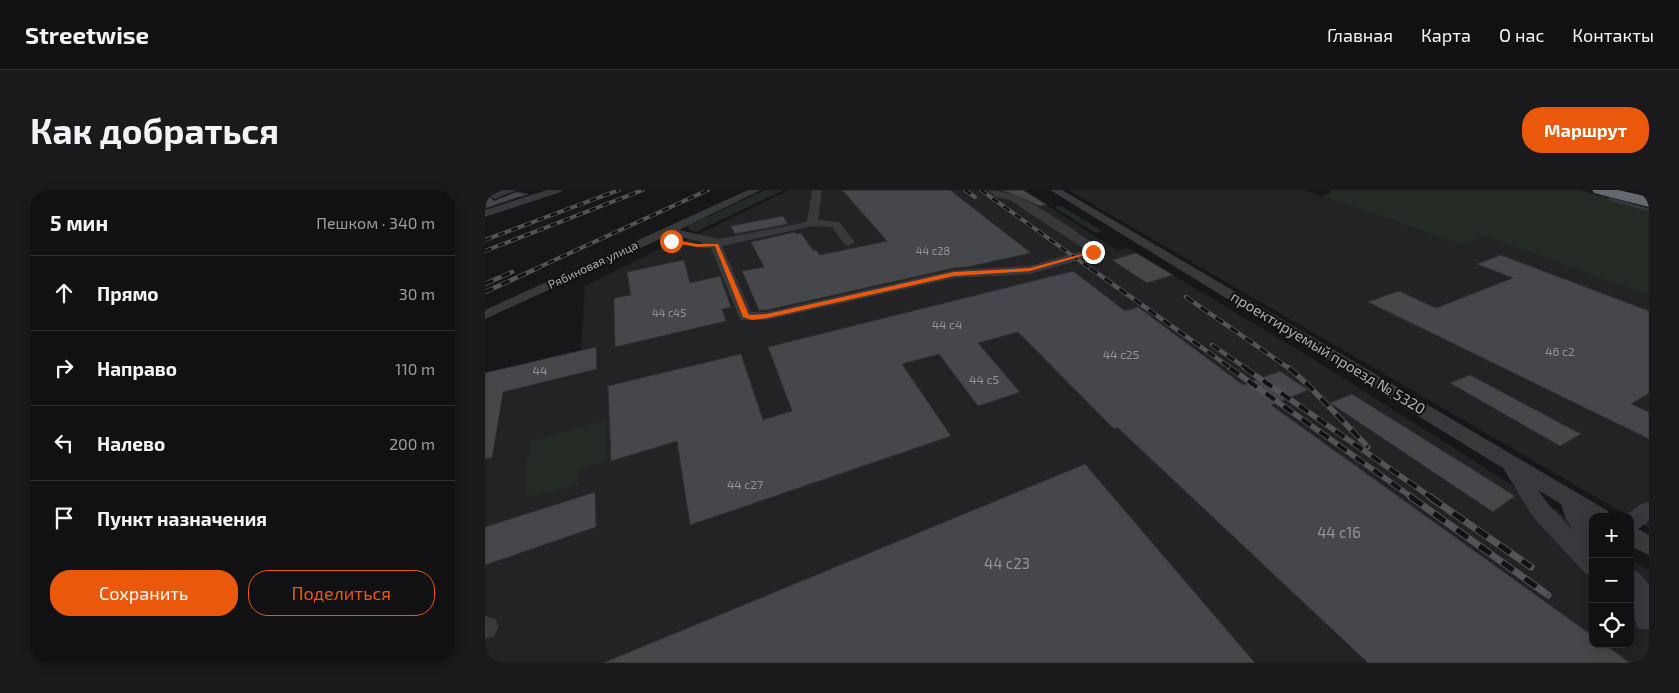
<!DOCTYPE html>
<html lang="ru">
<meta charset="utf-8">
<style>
body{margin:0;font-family:"Exo 2",sans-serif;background:#1a1a1c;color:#f1f3f6}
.controls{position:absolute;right:15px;bottom:15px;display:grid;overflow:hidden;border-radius:10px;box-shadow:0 2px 12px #0003}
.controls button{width:45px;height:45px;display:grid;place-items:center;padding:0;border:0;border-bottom:1px solid #303133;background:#111113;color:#f1f3f6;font:25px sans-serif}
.stop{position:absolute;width:15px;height:15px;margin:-11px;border:4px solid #ea580c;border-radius:50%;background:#fff}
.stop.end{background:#ea580c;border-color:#fff;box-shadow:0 1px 5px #0008}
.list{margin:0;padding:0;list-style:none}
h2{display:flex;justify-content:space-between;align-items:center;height:65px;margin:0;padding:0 20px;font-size:21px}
h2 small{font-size:16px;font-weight:400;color:#9c9da0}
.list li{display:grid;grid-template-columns:32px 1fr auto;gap:15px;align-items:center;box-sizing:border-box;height:75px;padding:0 20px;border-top:1px solid #303133}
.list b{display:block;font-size:19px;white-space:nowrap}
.list em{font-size:16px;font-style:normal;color:#9c9da0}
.actions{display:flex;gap:10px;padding:15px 20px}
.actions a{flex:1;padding:11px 0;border:1px solid #ea580c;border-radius:20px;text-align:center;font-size:18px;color:#ea580c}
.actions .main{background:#ea580c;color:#fff}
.icon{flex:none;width:28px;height:28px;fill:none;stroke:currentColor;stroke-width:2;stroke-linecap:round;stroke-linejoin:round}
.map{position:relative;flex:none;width:1164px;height:473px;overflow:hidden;border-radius:20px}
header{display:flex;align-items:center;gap:30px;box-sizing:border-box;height:70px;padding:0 25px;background:#111113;border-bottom:1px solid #303133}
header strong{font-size:24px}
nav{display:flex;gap:28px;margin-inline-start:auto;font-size:18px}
.intro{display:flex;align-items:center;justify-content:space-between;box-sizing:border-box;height:120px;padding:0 30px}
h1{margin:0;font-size:35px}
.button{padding:12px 22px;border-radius:20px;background:#ea580c;color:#fff;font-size:18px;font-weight:700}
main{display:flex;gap:30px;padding:0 30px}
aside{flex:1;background:#111113;border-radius:20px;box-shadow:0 2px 12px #0003}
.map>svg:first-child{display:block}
</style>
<header>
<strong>Streetwise</strong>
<nav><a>Главная</a><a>Карта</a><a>О нас</a><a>Контакты</a></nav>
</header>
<div class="intro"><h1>Как добраться</h1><a class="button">Маршрут</a></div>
<main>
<aside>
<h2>5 мин<small>Пешком · 340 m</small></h2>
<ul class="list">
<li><svg class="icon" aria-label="ahead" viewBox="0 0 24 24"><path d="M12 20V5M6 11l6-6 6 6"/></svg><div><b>Прямо</b></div><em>30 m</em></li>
<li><svg class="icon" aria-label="right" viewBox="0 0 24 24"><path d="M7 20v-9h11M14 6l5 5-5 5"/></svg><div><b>Направо</b></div><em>110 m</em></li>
<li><svg class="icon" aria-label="left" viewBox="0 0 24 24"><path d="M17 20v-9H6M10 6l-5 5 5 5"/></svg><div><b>Налево</b></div><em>200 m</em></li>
<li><svg class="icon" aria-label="arrive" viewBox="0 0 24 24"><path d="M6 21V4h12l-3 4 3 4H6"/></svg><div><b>Пункт назначения</b></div></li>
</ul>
<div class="actions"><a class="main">Сохранить</a><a>Поделиться</a></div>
</aside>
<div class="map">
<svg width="1164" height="473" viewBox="0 0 1164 473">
<rect width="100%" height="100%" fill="#171719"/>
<g fill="#232326">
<polygon points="304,0 538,0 632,60 642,58 820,164 1027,295 1048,317 1071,319 1099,347 1108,347 1108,454 1145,454 1145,369 1164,381 1164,473 0,473 0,183 96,160 100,96 185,54 201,50"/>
<polygon points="583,0 820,0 976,55 999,46 1164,106 1164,338"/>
</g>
<g fill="#242a24">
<polygon points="280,0 299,0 210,42 203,39 205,35"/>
<polygon points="843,0 1094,0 1164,18 1164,106 999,46 977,55 837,6 847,2"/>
<polygon points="571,16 578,17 617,41 611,43 570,18"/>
<path d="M120 230 122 271 94 279V295L46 307C33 295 44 267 47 251Z"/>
</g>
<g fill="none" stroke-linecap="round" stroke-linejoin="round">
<polyline stroke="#323a40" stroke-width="3" points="1125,9 1164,20"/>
</g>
<g fill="#46474b" stroke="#313134">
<polygon points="0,0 13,0 3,5 9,11 31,2 43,4 1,18"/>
<polygon points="357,0 465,0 546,63 482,77 469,78 282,120 274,120 257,81 279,77 266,52 310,42 311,44 316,43 328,60 331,60 335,65 402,51"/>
<polygon points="517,0 538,0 562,15 555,16"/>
<polygon points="298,26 303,34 250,44 246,36"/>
<polygon points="651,63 688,85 662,93 627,70"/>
<polygon points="1016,65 1164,121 1164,203 1146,214 1164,222 1164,249 883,112 914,101 951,118 1028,88 992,74"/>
<polygon points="199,70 205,93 235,86 246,117 237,119 241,131 130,157 129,108 146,105 142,82"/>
<polygon points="588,81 640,121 653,117 758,195 795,181 823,200 786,215 1108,446 1108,454 1119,454 1145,473 883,473 633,238 629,239 533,142 493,153 535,202 493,216 454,164 417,174 466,246 205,335 192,251 126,271 123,196 256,164 278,230 307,221 283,157"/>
<polygon points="111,157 112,179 18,202 7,268 0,268 0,183"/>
<polygon points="985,185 1096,244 1075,256 965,193"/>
<polygon points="867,204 1030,306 1008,322 845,213"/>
<polygon points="600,274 770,473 118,473"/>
<polygon points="110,302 111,337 0,375 0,337"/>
</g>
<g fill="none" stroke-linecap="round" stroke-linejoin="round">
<g fill="#38393d" fill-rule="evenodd">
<polygon points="17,0 32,0 10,9 5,6"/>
<polygon points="62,0 77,0 76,2 0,27 0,20"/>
<path d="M263 0H276L194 40 234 49 317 33 322 31 327 0H337L333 30 354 32 370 52 364 56 360 55 347 37 328 36 237 56 266 122H282L469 80 544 76 601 60 525 10 511 7 503 0C537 0 581 36 610 54L614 62 612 65 545 84 469 88 282 130H256L254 127 226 58H217L215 55 218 52 184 45 0 129V120Z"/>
<path d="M565 0H577L1123 321 1126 327H1108V385L1100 383 1048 327 1018 278ZM1053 300 1076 314 1081 329 1088 340 1064 315Z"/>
<polygon points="1164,312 1164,331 1153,339 1164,345 1164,365 1145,356 1145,327 1138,327 1156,314"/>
<path d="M1145 380 1154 383 1164 395V440L1153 438C1145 421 1145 399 1145 380Z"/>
<polygon points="0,426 10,429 14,437 9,446 0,449"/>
</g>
<polygon fill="#65686e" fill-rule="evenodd" points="1107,0 1133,0 1164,7 1164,17 1109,3"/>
<defs>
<g id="rail-far3">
<polyline points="480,0 490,7"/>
<polyline points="496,0 606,79"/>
<polyline points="0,50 134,0"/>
<polyline points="0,61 158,0"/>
<polyline points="50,79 223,0"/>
</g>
<g id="rail-far2">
<polyline points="605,78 747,179"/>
<polyline points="0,94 27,82"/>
<polyline points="0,102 53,78"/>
<polyline points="701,107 805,179"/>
<polyline points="727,155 762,179"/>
</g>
<g id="rail-far1">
<polyline points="745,178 928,308"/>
<polyline points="760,178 947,308"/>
<polyline points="804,178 822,194 883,257"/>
</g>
<g id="rail">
<polyline points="926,307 1063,405"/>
<polyline points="945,307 1046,377"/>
</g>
</defs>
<use href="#rail-far3" stroke="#525458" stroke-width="4"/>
<use href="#rail-far2" stroke="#525458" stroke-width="4.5"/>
<use href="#rail-far1" stroke="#525458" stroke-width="5.5"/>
<use href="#rail" stroke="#525458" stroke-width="7"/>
<use href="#rail-far3" stroke="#121214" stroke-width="2.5" stroke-dasharray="7" stroke-linecap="butt"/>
<use href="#rail-far2" stroke="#121214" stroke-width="3" stroke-dasharray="9" stroke-linecap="butt"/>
<use href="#rail-far1" stroke="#121214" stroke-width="4" stroke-dasharray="11" stroke-linecap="butt"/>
<use href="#rail" stroke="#121214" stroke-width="5" stroke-dasharray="14" stroke-linecap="butt"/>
</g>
<polygon fill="#ea580c" points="186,49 212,54 233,54 264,125 282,124 469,82 545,78 608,61 611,62 545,81 469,86 282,128 267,130 258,127 230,56 212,57 184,52"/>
<g text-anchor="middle" stroke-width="4.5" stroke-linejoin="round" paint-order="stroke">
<g font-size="11" fill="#92959c">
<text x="448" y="65">44 с28</text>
<text x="184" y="127">44 с45</text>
</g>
<g font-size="12" fill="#abafb7" stroke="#121214">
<text transform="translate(108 75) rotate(-25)" y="4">Рябиновая улица</text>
</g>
<g font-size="12" fill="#92959c">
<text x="462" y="139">44 с4</text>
<text x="1075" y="166">46 с2</text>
<text x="636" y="169">44 с25</text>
<text x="55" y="185">44</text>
<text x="499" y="194">44 с5</text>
<text x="260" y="299">44 с27</text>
</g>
<g font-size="15" fill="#abafb7" stroke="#121214">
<text transform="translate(843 163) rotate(31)" y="5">проектируемый проезд № 5320</text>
</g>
<g font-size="15" fill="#92959c">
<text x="854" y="348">44 с16</text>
<text x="522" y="379">44 с23</text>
</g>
</g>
</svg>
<div class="controls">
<button>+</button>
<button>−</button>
<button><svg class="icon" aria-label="locate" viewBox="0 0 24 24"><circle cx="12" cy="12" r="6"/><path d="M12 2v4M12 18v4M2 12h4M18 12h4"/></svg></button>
</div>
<div class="stop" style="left:186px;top:51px"></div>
<div class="stop end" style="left:608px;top:62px"></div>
</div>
</main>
